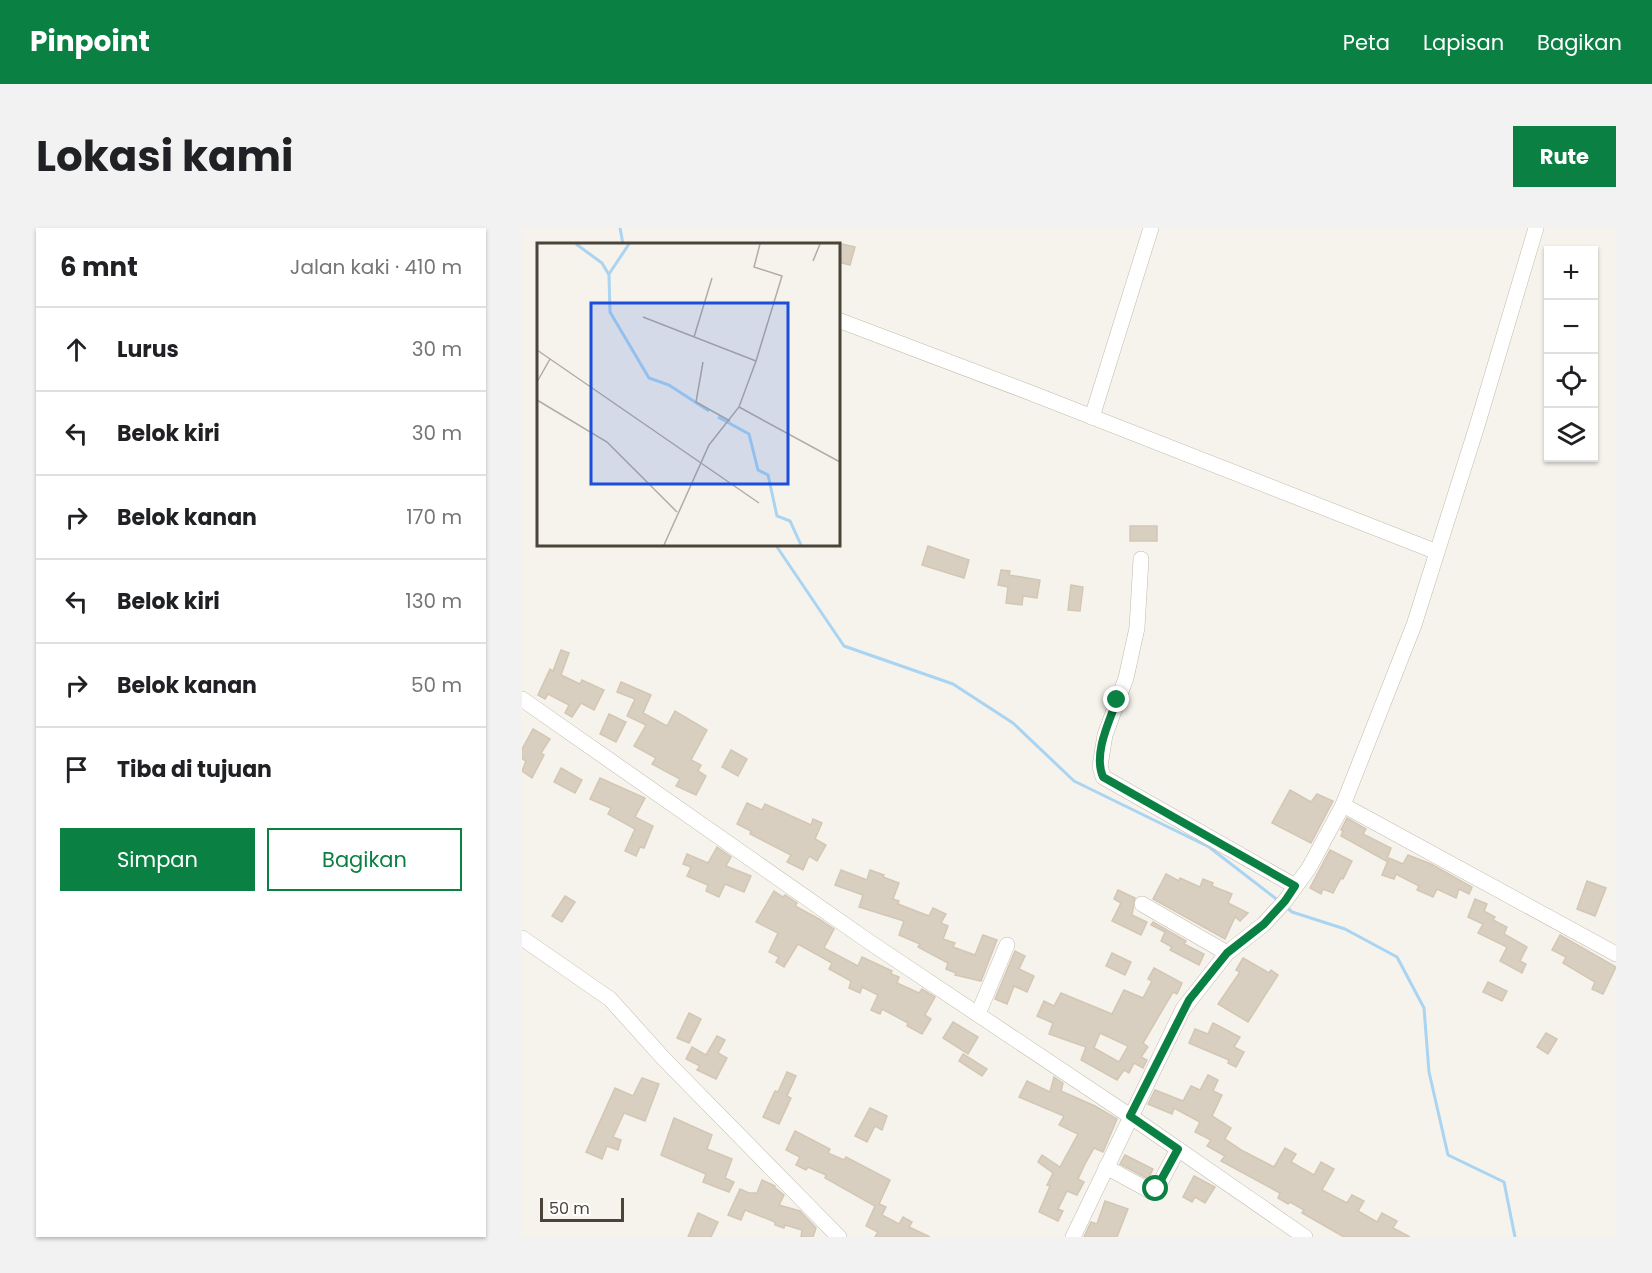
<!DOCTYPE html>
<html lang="id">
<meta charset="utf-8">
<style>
body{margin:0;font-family:Poppins,sans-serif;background:#f2f2f2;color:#202124}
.controls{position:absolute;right:18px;top:18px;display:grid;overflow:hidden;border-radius:0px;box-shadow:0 2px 4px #0004}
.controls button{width:54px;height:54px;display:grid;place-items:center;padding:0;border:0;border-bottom:2px solid #e0e0e0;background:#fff;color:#202124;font:30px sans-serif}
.scale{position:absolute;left:18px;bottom:15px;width:84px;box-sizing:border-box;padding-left:6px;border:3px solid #4b4439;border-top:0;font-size:16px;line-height:21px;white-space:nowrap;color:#4b4439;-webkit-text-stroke:4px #fff;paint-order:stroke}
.stop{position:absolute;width:18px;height:18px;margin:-14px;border:4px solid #0b8043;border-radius:50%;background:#fff}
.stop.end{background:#0b8043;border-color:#fff;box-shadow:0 2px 6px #0008}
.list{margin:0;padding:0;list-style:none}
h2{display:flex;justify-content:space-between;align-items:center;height:78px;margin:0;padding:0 24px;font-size:26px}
h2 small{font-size:20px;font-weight:400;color:#757577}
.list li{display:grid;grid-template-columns:39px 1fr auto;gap:18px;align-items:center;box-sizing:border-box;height:84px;padding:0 24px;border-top:2px solid #e0e0e0}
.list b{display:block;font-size:22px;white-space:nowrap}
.list em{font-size:20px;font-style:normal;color:#757577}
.actions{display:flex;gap:12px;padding:18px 24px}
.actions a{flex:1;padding:14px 0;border:2px solid #0b8043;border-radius:0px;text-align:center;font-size:21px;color:#0b8043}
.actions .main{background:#0b8043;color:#fff}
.icon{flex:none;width:33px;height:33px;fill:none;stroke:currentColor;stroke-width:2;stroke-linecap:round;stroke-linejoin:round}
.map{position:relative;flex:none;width:1094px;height:1009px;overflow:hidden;border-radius:0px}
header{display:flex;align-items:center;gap:36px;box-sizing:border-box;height:84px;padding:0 30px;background:#0b8043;color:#fff}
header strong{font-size:28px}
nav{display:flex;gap:33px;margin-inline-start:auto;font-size:21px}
.intro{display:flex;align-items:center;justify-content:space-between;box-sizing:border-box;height:144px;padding:0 36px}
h1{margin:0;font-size:42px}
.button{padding:15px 27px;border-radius:0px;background:#0b8043;color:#fff;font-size:21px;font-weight:700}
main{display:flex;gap:36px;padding:0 36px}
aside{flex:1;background:#fff;border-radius:0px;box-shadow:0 2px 4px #0004}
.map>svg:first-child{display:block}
</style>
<header>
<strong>Pinpoint</strong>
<nav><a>Peta</a><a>Lapisan</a><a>Bagikan</a></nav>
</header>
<div class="intro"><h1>Lokasi kami</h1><a class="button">Rute</a></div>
<main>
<aside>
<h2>6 mnt<small>Jalan kaki · 410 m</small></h2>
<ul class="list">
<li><svg class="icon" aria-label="ahead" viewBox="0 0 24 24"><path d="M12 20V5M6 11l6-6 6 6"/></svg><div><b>Lurus</b></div><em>30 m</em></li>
<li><svg class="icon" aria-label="left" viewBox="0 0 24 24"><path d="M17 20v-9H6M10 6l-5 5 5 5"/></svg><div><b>Belok kiri</b></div><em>30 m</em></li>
<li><svg class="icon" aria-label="right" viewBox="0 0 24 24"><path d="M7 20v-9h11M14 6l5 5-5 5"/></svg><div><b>Belok kanan</b></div><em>170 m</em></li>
<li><svg class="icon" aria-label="left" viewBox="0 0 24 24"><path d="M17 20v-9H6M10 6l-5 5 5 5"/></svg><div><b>Belok kiri</b></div><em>130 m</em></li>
<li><svg class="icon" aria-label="right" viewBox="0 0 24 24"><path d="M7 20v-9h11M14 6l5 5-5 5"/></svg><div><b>Belok kanan</b></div><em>50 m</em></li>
<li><svg class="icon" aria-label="arrive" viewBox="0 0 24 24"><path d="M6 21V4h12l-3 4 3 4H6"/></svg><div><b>Tiba di tujuan</b></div></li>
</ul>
<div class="actions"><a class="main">Simpan</a><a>Bagikan</a></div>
</aside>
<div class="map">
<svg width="1094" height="1009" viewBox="0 0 1094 1009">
<rect width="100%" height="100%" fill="#f6f3ec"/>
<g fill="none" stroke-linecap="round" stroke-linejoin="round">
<g stroke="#a9d4f2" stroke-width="3">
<polyline points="98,0 101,16"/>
<polyline points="253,316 322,418 431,456 491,495 552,553 687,619 757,673"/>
<polyline points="764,679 770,684 823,701 875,729 902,780 907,844 926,927 982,954 993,1009"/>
</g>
</g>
<g fill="#d8cfc1" stroke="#d3c7b4" stroke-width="1.5" fill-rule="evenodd">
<polygon points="316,15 333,19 328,37 316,34"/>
<rect x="608" y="298" width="27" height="15"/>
<polygon points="406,318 447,332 442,350 400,337"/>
<polygon points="479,342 488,343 487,347 518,352 515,370 501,368 500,377 484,375 486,359 476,357"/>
<polygon points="549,357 561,359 558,383 546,382"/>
<polygon points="39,422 47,425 39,447 58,456 60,452 82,462 72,482 59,475 50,489 43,485 47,477 26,466 23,471 16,467 28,441 31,443"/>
<polygon points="99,454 129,467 121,485 145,498 153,483 185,502 169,532 179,537 176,543 184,548 174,567 154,558 158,551 130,536 134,530 112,518 124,497 105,488 113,471 95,464"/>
<polygon points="87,486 104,494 94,514 78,506"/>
<polygon points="11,501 28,511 19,525 22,527 10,550 0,543 4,533 0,531 0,521"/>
<polygon points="209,522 225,531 216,548 200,539"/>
<polygon points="39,540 60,552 53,565 32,554"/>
<polygon points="78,550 123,570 113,589 131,598 122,620 118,619 114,628 103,623 113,601 86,586 89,580 68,571"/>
<polygon points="768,562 789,574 795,566 811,573 789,615 750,595"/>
<polygon points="225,575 240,582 243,576 289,597 291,591 300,595 293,611 304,617 295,633 287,628 281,642 265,634 269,627 228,606 229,603 215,596"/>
<polygon points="825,590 844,601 841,606 869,620 864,633 819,608 821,603 819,602"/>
<polygon points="195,619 209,629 204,638 229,648 222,664 203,656 197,669 184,663 186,657 165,648 169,639 161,636 165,626 186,635"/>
<polygon points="808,622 830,633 821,651 819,650 811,665 801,661 799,666 788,660"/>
<polygon points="886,627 909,636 950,659 947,666 937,661 934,670 915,661 911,669 895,662 897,658 874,646 872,651 860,647 867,630 881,636"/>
<polygon points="319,642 345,652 348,642 362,647 361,649 377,655 371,671 377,673 376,676 407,688 411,680 424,686 419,695 426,698 421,711 433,715 431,719 453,727 461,707 475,712 459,753 433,747 434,745 424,741 426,735 396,719 398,716 377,707 382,693 337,679 341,667 313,657"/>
<polygon points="644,646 657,653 658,650 678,659 681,651 691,655 690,658 710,666 706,675 726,685 718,693 713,689 703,711 631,671"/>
<polygon points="1065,653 1084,660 1073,688 1055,681"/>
<polygon points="596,662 613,670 610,687 625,694 619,707 590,693 599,675 592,671"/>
<polygon points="252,663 261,669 263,667 275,675 273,678 297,691 312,701 302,720 336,738 340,729 370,743 369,746 377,749 375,755 397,765 400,761 413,769 403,787 409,791 400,806 385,798 386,795 360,781 358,786 349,782 356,767 340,759 338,765 327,760 329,753 307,741 310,735 276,716 262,739 254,734 257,729 247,724 256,705 234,694"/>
<polygon points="43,668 53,674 40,694 30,688"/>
<polygon points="953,671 965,676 962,683 973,689 971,692 985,699 982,706 1005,719 998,733 1004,736 1000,745 978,733 985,719 956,705 961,696 946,689"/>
<polygon points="631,694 664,713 662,716 682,726 677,737 648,722 650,719 639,713 643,704 629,697"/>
<polygon points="1038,707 1094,739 1081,766 1070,761 1073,754 1041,735 1044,729 1030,722"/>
<polygon points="493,723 503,728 497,741 512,748 505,764 492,758 485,776 473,771"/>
<polygon points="590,725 609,734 603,747 584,738"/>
<polygon points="721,730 747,745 749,742 756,747 726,794 696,776 718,744 714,742"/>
<path d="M632 740 660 755 655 766 651 764 621 815 626 819 619 829 625 832 621 840 612 835 607 845 602 842 595 852 559 832 564 819 527 806 531 795 515 788 522 773 532 778 539 765 590 786 602 762 621 770 630 753 626 751ZM578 805 606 818 597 834 572 820Z"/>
<polygon points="966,754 985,763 980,773 961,764"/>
<polygon points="167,785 179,791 167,815 155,810"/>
<polygon points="431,794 456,809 446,826 421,810"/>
<polygon points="691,795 718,809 712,819 722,824 714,839 706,835 707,832 667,815 673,801 686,806"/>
<polygon points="1024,805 1035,811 1026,826 1015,819"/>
<polygon points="195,808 203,812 196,825 205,830 194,851 175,842 178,838 164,831 170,819 184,827"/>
<polygon points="441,826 465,841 460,848 437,833"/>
<polygon points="265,844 274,848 265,868 269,870 257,896 241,889 253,863 256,864"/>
<polygon points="686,847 696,852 691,863 700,867 690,888 709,900 703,911 721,923 752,939 763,920 774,926 769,934 792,947 799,934 812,941 800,962 825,975 830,967 842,973 836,983 855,994 860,985 875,993 871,1000 888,1009 822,1009 780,985 782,982 768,974 766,976 756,970 758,965 699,933 703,928 685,918 689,912 673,904 678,894 652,880 650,886 626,876 633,862 661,873 669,858 678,862"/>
<polygon points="532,849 541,855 539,863 573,878 595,891 581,924 572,920 563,936 556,951 562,954 555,967 545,963 536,981 541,983 536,993 517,984 528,958 525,957 531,945 516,934 520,927 538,939 556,906 537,897 542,888 497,869 505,853 528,864"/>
<polygon points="120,850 137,856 123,893 102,885 91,909 99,912 96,922 85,918 80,931 64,924 93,860 111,868"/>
<polygon points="348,880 365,888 360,902 353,898 345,914 333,908"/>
<polygon points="152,890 190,907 185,921 210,931 203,950 212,954 207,964 181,954 184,946 139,927"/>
<polygon points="273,903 308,921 306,925 322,932 324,929 368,952 357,976 364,979 360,987 377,996 381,989 390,994 387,999 408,1009 353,1009 356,1004 344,998 353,978 303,950 304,947 286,939 284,942 274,937 278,929 264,922"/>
<polygon points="603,927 631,941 626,951 598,936"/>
<polygon points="672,948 693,959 683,975 673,969 670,974 661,969"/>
<polygon points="240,952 253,958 252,959 262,967 257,977 278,983 294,1000 291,1009 279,1009 280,1002 263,997 262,1000 253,997 253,994 223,982 219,992 206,987 218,961 227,965 235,965"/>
<polygon points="583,973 606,981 595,1009 562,1009 569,994 575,996"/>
<polygon points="176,985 196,994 189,1009 166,1009"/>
</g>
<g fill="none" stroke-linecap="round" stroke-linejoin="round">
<defs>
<g id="minor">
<polyline points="316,92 509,165 915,324"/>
<polyline points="570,189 629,0"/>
<polyline points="619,331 615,400 604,450 583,507 578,538 581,549 773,658"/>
<polyline points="0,471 346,713 608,888 783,1009"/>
<polyline points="821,577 1094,726"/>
<polyline points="620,676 705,725"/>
<polyline points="0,710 88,771 142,831 317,1009"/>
<polyline points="456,786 485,717"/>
<polyline points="584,939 630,964 637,957 656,921"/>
<polyline points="551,1009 661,781 705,725 742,696 763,673 787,640 821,577 892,397 955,198 1014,0"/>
</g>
</defs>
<use href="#minor" stroke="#c2bbae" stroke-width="16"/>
<use href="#minor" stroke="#fff" stroke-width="15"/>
</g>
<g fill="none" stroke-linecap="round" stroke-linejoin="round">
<path stroke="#0b8043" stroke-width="8" d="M595 472C587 494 571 526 581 549L773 658 763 673 742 696 705 725 667 772 608 888 656 921 634 961"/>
</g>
<g transform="translate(15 15)">
<rect width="303" height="303" fill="#f6f3ec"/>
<path fill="none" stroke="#a9d4f2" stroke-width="3" d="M39 1 65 20 72 32 73 69 112 135 132 142 172 168M72 31 92 1M181 174 212 191 221 227 231 232 240 273 253 278 264 302"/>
<path fill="none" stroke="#b2ada4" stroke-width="1.5" d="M276 18 283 1M106 74 219 118M157 94 175 35M0 107 222 260M166 119 159 159 193 178M0 139 13 116M0 157 70 199 140 269M202 164 303 219M127 302 172 202 202 164 219 118 245 33 217 24 223 1"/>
<path fill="#1d4ed8" fill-opacity="0.15" stroke="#1d4ed8" stroke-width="3" d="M54 60H251V241H54Z"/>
<rect width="303" height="303" fill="none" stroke="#4b4439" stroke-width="3"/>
</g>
</svg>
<div class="controls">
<button>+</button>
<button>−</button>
<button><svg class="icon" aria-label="locate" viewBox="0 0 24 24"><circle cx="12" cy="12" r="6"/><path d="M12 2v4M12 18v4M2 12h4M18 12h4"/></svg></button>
<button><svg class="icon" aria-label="layers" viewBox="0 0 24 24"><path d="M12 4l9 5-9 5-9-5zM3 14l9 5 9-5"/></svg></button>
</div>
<div class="scale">50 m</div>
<div class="stop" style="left:634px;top:961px"></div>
<div class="stop end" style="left:595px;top:472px"></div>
</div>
</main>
